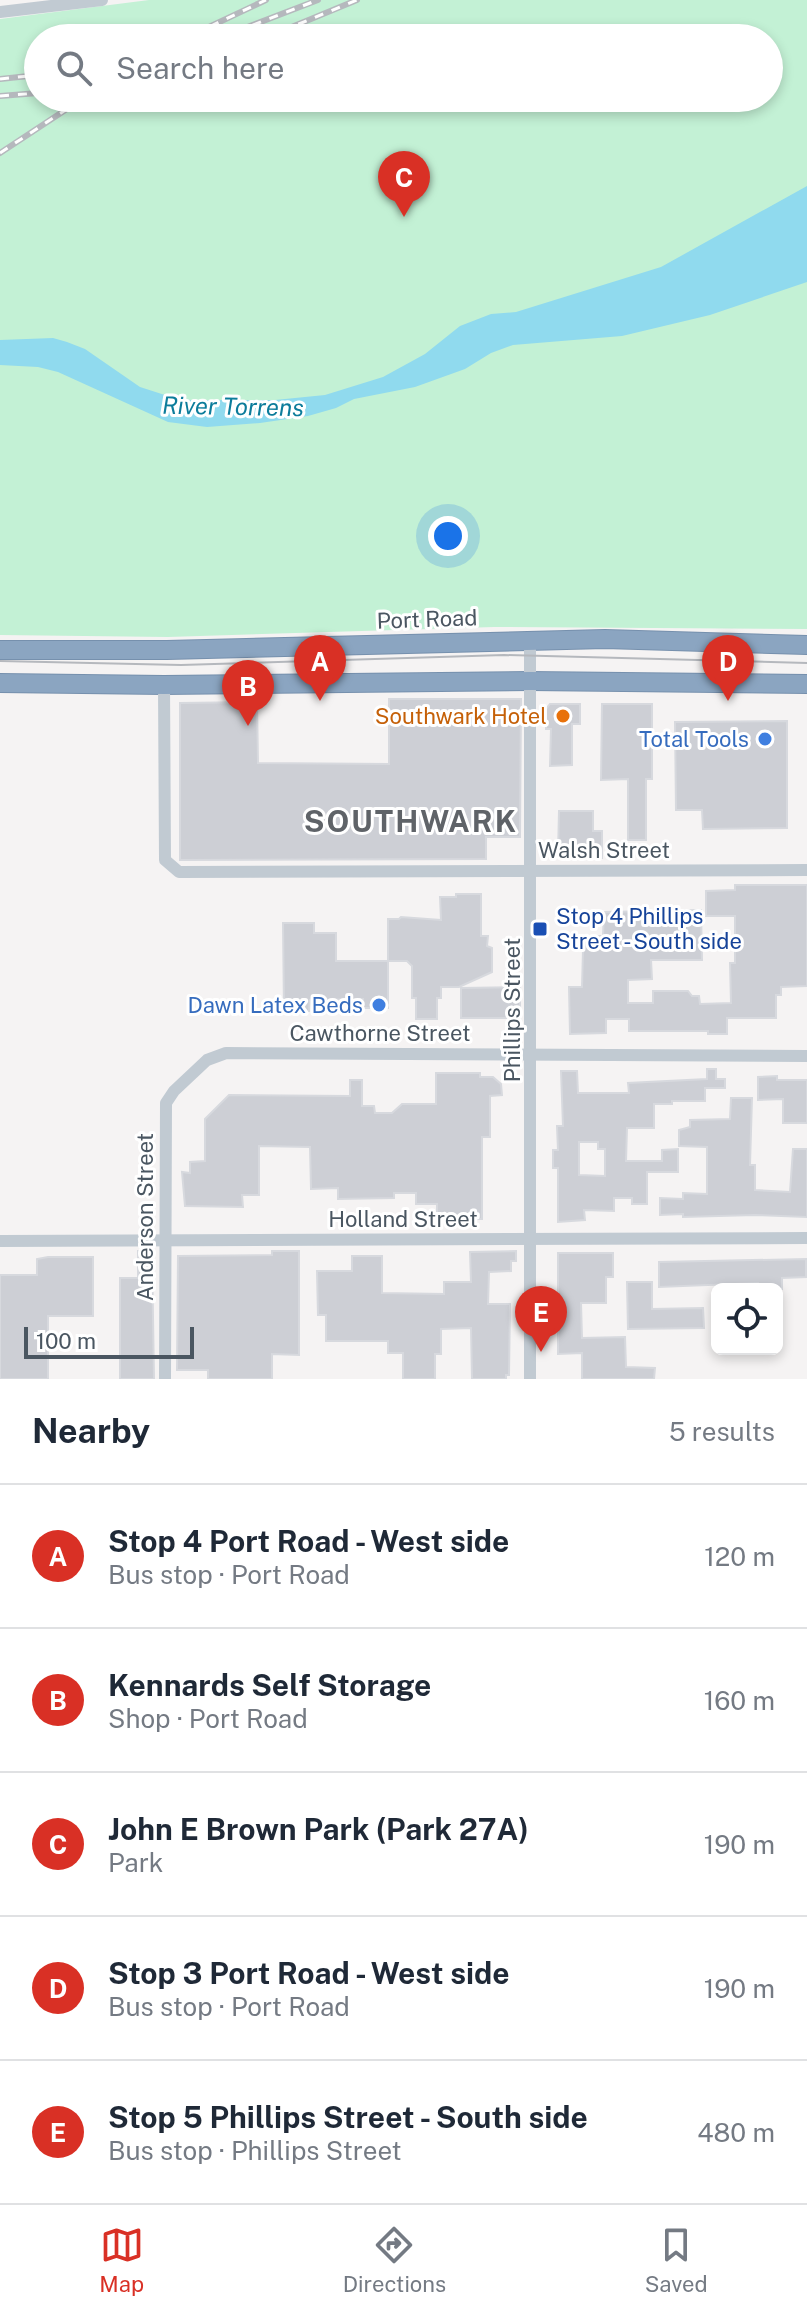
<!DOCTYPE html>
<meta charset="utf-8">
<style>
body{margin:0;font-family:"Public Sans",sans-serif;background:#f6f6f7;color:#1f2937}
.controls{position:absolute;right:24px;bottom:24px;display:grid;overflow:hidden;border-radius:12px;box-shadow:0 4px 12px #0003}
.controls button{width:72px;height:72px;display:grid;place-items:center;padding:0;border:0;border-bottom:2px solid #e0e1e3;background:#fff;color:#1f2937;font:40px sans-serif}
.scale{position:absolute;left:24px;bottom:20px;width:170px;box-sizing:border-box;padding-left:8px;border:4px solid #4a5661;border-top:0;font-size:22px;line-height:28px;white-space:nowrap;color:#4a5661;-webkit-text-stroke:6px #fff;paint-order:stroke}
.you{position:absolute;left:448px;top:536px;width:28px;height:28px;margin:-20px;border:6px solid #fff;border-radius:50%;background:#1a73e8;box-shadow:0 0 0 12px #1a73e833}
.badge{display:grid;place-items:center;width:52px;height:52px;border-radius:50%;background:#d93025;color:#fff;font-size:26px;font-weight:700}
.pin{position:absolute;translate:-50% -66px;filter:drop-shadow(0 2px 4px #0008)}
.pin::after{content:'';position:absolute;top:42px;width:28px;height:24px;background:inherit;clip-path:polygon(0 0,100% 0,50% 100%)}
.list{margin:0;padding:0;list-style:none}
h2{display:flex;justify-content:space-between;align-items:center;height:104px;margin:0;padding:0 32px;font-size:34px}
h2 small{font-size:26px;font-weight:400;color:#747a83}
.list li{display:grid;grid-template-columns:52px 1fr auto;gap:24px;align-items:center;box-sizing:border-box;height:144px;padding:0 32px;border-top:2px solid #e0e1e3}
.list b{display:block;font-size:30px;white-space:nowrap}
.list p{margin:0;font-size:26px;white-space:nowrap;color:#747a83}
.list em{font-size:26px;font-style:normal;color:#747a83}
.icon{flex:none;width:44px;height:44px;fill:none;stroke:currentColor;stroke-width:2;stroke-linecap:round;stroke-linejoin:round}
.map{position:relative;flex:none;width:807px;height:1379px;overflow:hidden}
.search{position:absolute;background:#fff;box-shadow:0 4px 12px #0003;left:24px;right:24px;top:24px;height:88px;display:flex;align-items:center;gap:20px;box-sizing:border-box;padding:0 28px;border-radius:44px;color:#747a83;font-size:30px}
.sheet{height:824px;background:#fff}
nav{display:flex;justify-content:space-around;align-items:center;box-sizing:border-box;height:112px;border-top:2px solid #e0e1e3;background:#fff;font-size:22px;color:#747a83}
nav a{display:grid;justify-items:center;gap:4px}
nav .on{color:#d93025}
.map>svg:first-child{display:block}
</style>
<div class="map">
<svg width="807" height="1379" viewBox="0 0 807 1379">
<rect width="100%" height="100%" fill="#f5f3f3"/>
<path fill="#c3f1d5" fill-rule="evenodd" d="M149 0H807V629L494 627 168 637 0 635V19ZM38 38H769V98H38Z"/>
<polygon fill="#90daee" points="807,186 807,282 710,315 622,336 513,345 491,353 465,369 415,387 354,399 336,408 308,416 260,423 207,427 168,422 58,372 38,367 0,365 0,340 53,338 67,342 85,349 140,387 168,396 190,400 275,400 325,395 383,377 425,354 460,326 491,314 516,312 661,267"/>
<g fill="#cdcfd5" stroke="#d7d9de" stroke-width="2" fill-rule="evenodd">
<polygon points="389,699 521,699 520,837 486,837 486,859 180,860 180,703 257,702 258,763 389,764"/>
<polygon points="550,704 580,704 580,724 572,724 572,765 550,766 551,729 546,729 546,709"/>
<polygon points="602,704 652,704 652,779 646,779 646,840 628,840 628,779 601,780"/>
<polygon points="787,721 787,828 703,829 702,810 676,810 675,722"/>
<polygon points="559,811 593,811 593,831 602,831 602,858 580,858 580,854 558,854"/>
<polygon points="735,885 807,885 807,986 781,987 781,995 776,995 776,1018 727,1018 727,1034 708,1034 708,1031 629,1031 629,1019 606,1019 606,1033 570,1034 569,987 582,987 583,950 578,947 579,936 603,936 604,912 701,910 702,960 651,960 652,979 628,980 628,1003 653,1003 653,991 688,991 692,996 699,996 700,1004 731,1003 730,963 735,963 735,916 706,916 706,891 735,890"/>
<polygon points="456,894 481,894 481,936 488,936 487,946 492,948 492,972 459,987 441,987 441,998 437,998 437,1019 416,1019 416,998 412,998 412,966 407,961 388,961 388,919 399,919 401,917 441,920 440,897 456,897"/>
<polygon points="283,923 314,923 314,933 336,933 336,961 388,961 388,1008 363,1008 363,999 310,1000 309,1011 284,1011"/>
<polygon points="520,987 520,1018 461,1018 461,988"/>
<path d="M707 1069H716V1079H725V1088H705V1101H672V1104H654V1128H627L626 1161H662V1150L678 1149V1172H647V1204H632V1198H614V1211L584 1210 585 1220 558 1222V1168H553V1150H558L557 1126H563L561 1071H577L578 1093H629L628 1083 707 1079ZM579 1142H598V1149H605V1176L579 1175Z"/>
<polygon points="436,1073 480,1073 480,1077 493,1077 501,1084 502,1095 490,1096 490,1137 482,1137 482,1219 437,1219 437,1204 416,1204 416,1193 394,1193 394,1198 338,1199 338,1188 311,1189 310,1147 259,1146 259,1195 242,1195 243,1207 185,1206 182,1172 190,1173 190,1162 205,1161 205,1119 229,1095 350,1096 350,1080 362,1080 362,1106 374,1106 375,1113 392,1113 402,1104 436,1104"/>
<polygon points="777,1076 777,1080 807,1080 807,1123 783,1123 783,1099 758,1100 758,1077"/>
<polygon points="731,1098 752,1098 750,1165 755,1165 755,1190 790,1192 793,1149 807,1149 807,1217 755,1215 683,1217 683,1214 660,1215 660,1198 683,1199 683,1193 707,1194 707,1147 679,1146 679,1130 690,1127 690,1120 730,1119"/>
<polygon points="138,1251 149,1251 152,1255 154,1379 120,1379 120,1278 138,1278"/>
<polygon points="272,1251 299,1251 299,1355 272,1354 272,1379 208,1379 208,1370 177,1370 178,1256 272,1255"/>
<polygon points="516,1251 516,1261 511,1261 511,1271 489,1272 488,1304 510,1304 509,1375 506,1375 506,1379 472,1379 471,1328 441,1329 441,1354 435,1354 435,1379 403,1379 403,1353 388,1353 388,1341 326,1341 326,1315 318,1315 317,1271 352,1271 352,1256 382,1256 382,1293 444,1294 444,1282 471,1282 470,1252"/>
<polygon points="558,1253 613,1253 613,1277 606,1277 606,1303 581,1303 582,1338 625,1337 626,1367 655,1368 654,1379 582,1379 582,1353 558,1354"/>
<polygon points="48,1257 93,1257 93,1316 48,1316 48,1379 0,1379 0,1275 37,1275 37,1259"/>
<polygon points="806,1259 806,1277 782,1278 782,1289 758,1289 758,1283 659,1287 659,1262"/>
<polygon points="627,1282 652,1282 652,1309 703,1308 704,1328 628,1329"/>
</g>
<g fill="none" stroke-linecap="round" stroke-linejoin="round">
<defs>
<g id="highway">
<polyline points="0,650 167,650 605,639 807,645"/>
<polyline points="0,683 164,685 530,681 807,684"/>
</g>
</defs>
<use href="#highway" stroke="#7690ad" stroke-width="20"/>
<g stroke="#c1cad2" stroke-width="12">
<polyline points="0,12 102,0"/>
<polyline points="530,640 530,1379"/>
<polyline points="164,685 165,860 179,872 807,870"/>
<polyline points="0,1241 807,1238"/>
<polyline points="165,1379 166,1103 174,1091 207,1060 226,1053 807,1056"/>
</g>
<use href="#highway" stroke="#8ba5c1" stroke-width="18"/>
<polyline stroke="#b5b8bd" stroke-width="2" points="0,661 181,665 504,655 807,663"/>
<defs>
<g id="rail">
<polyline points="194,34 266,0"/>
<polyline points="219,38 318,0"/>
<polyline points="265,38 357,0"/>
<polyline points="0,79 38,75"/>
<polyline points="0,96 38,93"/>
<polyline points="0,153 79,101"/>
</g>
</defs>
<use href="#rail" stroke="#b5b8bd" stroke-width="6"/>
<use href="#rail" stroke="#fff" stroke-width="3" stroke-dasharray="9" stroke-linecap="butt"/>
</g>
<circle fill="#e8710a" stroke="#fff" stroke-width="3" cx="563" cy="716" r="8"/>
<g fill="#3f7fe0" stroke="#fff" stroke-width="3">
<circle cx="765" cy="739" r="8"/>
<circle cx="379" cy="1005" r="8"/>
</g>
<rect fill="#1a4fb4" stroke="#fff" stroke-width="3" x="532" y="921" width="16" height="16" rx="4"/>
<g text-anchor="middle" stroke-width="6" stroke-linejoin="round" paint-order="stroke">
<g font-size="22" fill="#4a5661" stroke="#fff">
<text transform="translate(427 619) rotate(-2)" y="8">Port Road</text>
<text x="604" y="858">Walsh Street</text>
<text transform="translate(512 1010) rotate(-90)" y="8">Phillips Street</text>
<text x="380" y="1041">Cawthorne Street</text>
<text transform="translate(145 1217) rotate(-90)" y="8">Anderson Street</text>
<text x="403" y="1227">Holland Street</text>
</g>
<g font-size="22" fill="#c56008" stroke="#fff" text-anchor="end">
<text x="547" y="724">Southwark Hotel</text>
</g>
<g font-size="22" fill="#366cbe" stroke="#fff" text-anchor="end">
<text x="749" y="747">Total Tools</text>
<text x="363" y="1013">Dawn Latex Beds</text>
</g>
<g font-size="22" fill="#164399" stroke="#fff" text-anchor="start">
<text x="556" y="924">Stop 4 Phillips<tspan x="556" dy="25">Street - South side</tspan></text>
</g>
<g font-size="24" font-style="italic" fill="#0c7c9b" stroke="#fff">
<text transform="translate(233 407) rotate(1)" y="8">River Torrens</text>
</g>
<g font-size="30" font-weight="bold" letter-spacing="2" fill="#5f6368" stroke="#fff">
<text x="411" y="832">SOUTHWARK</text>
</g>
</g>
</svg>
<div class="controls">
<button><svg class="icon" aria-label="locate" viewBox="0 0 24 24"><circle cx="12" cy="12" r="6"/><path d="M12 2v4M12 18v4M2 12h4M18 12h4"/></svg></button>
</div>
<div class="scale">100 m</div>
<div class="you"></div>
<div class="pin badge" style="left:320px;top:701px">A</div>
<div class="pin badge" style="left:248px;top:726px">B</div>
<div class="pin badge" style="left:404px;top:217px">C</div>
<div class="pin badge" style="left:728px;top:701px">D</div>
<div class="pin badge" style="left:541px;top:1352px">E</div>
<div class="search"><svg class="icon" aria-label="search" viewBox="0 0 24 24"><circle cx="10" cy="10" r="6"/><path d="M15 15l6 6"/></svg>Search here</div>
</div>
<section class="sheet">
<h2>Nearby<small>5 results</small></h2>
<ul class="list">
<li><span class="badge">A</span><div><b>Stop 4 Port Road - West side</b><p>Bus stop · Port Road</p></div><em>120 m</em></li>
<li><span class="badge">B</span><div><b>Kennards Self Storage</b><p>Shop · Port Road</p></div><em>160 m</em></li>
<li><span class="badge">C</span><div><b>John E Brown Park (Park 27A)</b><p>Park</p></div><em>190 m</em></li>
<li><span class="badge">D</span><div><b>Stop 3 Port Road - West side</b><p>Bus stop · Port Road</p></div><em>190 m</em></li>
<li><span class="badge">E</span><div><b>Stop 5 Phillips Street - South side</b><p>Bus stop · Phillips Street</p></div><em>480 m</em></li>
</ul>
</section>
<nav>
<a class="on"><svg class="icon" aria-label="map" viewBox="0 0 24 24"><path d="M3 6l6-2 6 2 6-2v14l-6 2-6-2-6 2zM9 4v14M15 6v14"/></svg>Map</a>
<a><svg class="icon" aria-label="directions" viewBox="0 0 24 24"><path d="M12 3l9 9-9 9-9-9zM9 14v-3h6M13 9l2 2-2 2"/></svg>Directions</a>
<a><svg class="icon" aria-label="saved" viewBox="0 0 24 24"><path d="M7 4h10v16l-5-4-5 4z"/></svg>Saved</a>
</nav>
